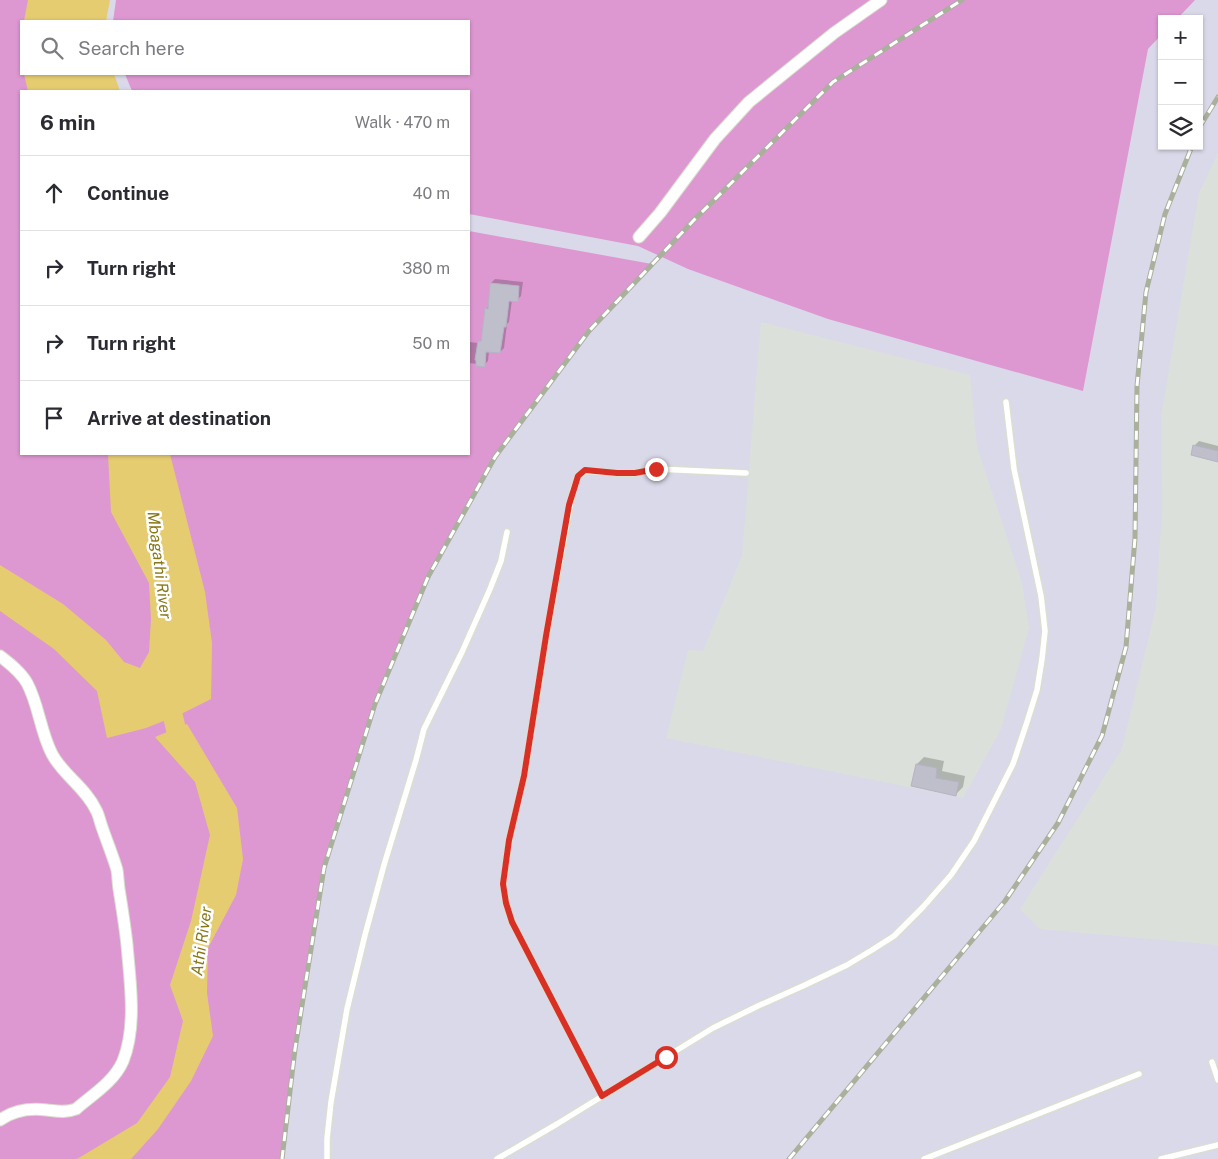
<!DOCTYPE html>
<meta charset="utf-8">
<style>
body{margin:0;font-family:"Public Sans",sans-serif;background:#f7f7f7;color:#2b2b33}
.controls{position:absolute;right:15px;top:15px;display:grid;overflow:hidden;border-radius:0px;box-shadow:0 1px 4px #0004}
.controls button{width:45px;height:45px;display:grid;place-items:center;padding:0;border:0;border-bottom:1px solid #e1e1e2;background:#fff;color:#2b2b33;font:25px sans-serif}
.stop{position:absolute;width:15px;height:15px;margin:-11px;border:4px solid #d93025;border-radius:50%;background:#fff}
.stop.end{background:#d93025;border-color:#fff;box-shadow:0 1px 5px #0008}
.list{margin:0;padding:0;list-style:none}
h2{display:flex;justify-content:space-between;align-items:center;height:65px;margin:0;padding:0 20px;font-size:21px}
h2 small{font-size:16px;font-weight:400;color:#7c7c81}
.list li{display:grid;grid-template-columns:32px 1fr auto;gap:15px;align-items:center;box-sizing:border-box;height:75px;padding:0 20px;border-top:1px solid #e1e1e2}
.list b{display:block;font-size:19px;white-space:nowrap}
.list em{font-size:16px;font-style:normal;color:#7c7c81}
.icon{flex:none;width:28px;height:28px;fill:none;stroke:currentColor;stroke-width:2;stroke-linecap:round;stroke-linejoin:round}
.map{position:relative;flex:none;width:1218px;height:1159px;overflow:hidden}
.search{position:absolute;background:#fff;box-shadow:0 1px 4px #0004;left:20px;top:20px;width:450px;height:55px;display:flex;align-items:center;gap:12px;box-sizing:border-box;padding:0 18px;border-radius:0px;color:#7c7c81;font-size:19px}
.panel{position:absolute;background:#fff;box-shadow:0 1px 4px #0004;left:20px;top:90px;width:450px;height:365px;border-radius:0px}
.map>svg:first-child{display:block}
</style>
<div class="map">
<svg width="1218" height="1159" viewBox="0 0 1218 1159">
<rect width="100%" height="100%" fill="#dad9e9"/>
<g fill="#dbe1da">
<polygon points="1218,153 1218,945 1040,929 1020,909 1122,749 1156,607 1162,510 1161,417 1199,193"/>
<polygon points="761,322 970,375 977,447 1022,583 1029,628 1001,729 963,798 666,738 688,650 703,651 742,556"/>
</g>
<g fill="#dd98d1">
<polygon points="0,0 45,0 42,21 21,21 21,74 51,74 54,91 21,91 21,454 469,454 469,231 652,264 589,331 495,457 428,577 375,704 324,868 295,1049 282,1159 0,1159"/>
<polygon points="116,0 1195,0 1177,19 1162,19 1162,34 1148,49 1083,391 828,319 688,269 638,246 469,214 469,91 132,91 125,74 469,74 469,21 113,21"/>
</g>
<g fill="#e6cc71">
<polygon points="28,0 110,0 106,21 24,21"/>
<polygon points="24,74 114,74 120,91 28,91"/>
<polygon points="108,454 170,454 205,592 212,643 211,699 181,714 146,728 107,738 97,691 54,649 0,611 0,565 63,604 106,640 124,662 140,668 149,652 151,619 149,583 111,512"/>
<polygon points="187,724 237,808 243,859 236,895 208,948 207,993 213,1036 191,1081 158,1129 131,1159 77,1159 137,1123 170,1077 183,1021 170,985 191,921 210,835 195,782 155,737"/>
</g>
<g fill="#0003">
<polygon points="495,279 523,282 521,296 517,300 512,300 509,322 507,324 504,348 500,352 489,351 488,361 484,365 469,363 469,342 479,343 483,337 486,309 489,306 491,283"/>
<polygon points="1199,441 1218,446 1218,461 1194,446"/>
<polygon points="924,757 944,761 942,771 965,776 963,787 956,794 913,786 917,764"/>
</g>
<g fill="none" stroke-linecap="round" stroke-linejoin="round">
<polyline stroke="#e6cc71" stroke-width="20" points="167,691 178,738 188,752"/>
</g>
<g fill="#bfbecb" stroke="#b6b3c4">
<polygon points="490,283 519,286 518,302 509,301 506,327 504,327 500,353 486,352 485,367 476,366 476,360 475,360 478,341 481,341 485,308 488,309"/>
<polygon points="1193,445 1218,451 1218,462 1191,455"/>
<polygon points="916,764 937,768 936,778 959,782 956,796 911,786"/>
</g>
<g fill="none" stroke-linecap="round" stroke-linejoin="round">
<defs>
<g id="service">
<polyline points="1212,1062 1218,1080"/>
<polyline points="602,1096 512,922 506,903 503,885 509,839 524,776 546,637 573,490 578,476 585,471 617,473 635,473 656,469 746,473"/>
<polyline points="327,1159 327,1139 331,1102 347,1009 365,935 384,865 416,760 424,729 462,652 490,589 501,561 507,532"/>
<polyline points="497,1159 557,1124 713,1028 758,1006 805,985 847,965 872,950 894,936 923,907 951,875 974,841 1013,764 1027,722 1037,690 1042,659 1045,631 1041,596 1014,469 1006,402"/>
<polyline points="924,1159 1139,1074"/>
<polyline points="1161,1159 1218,1145"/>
</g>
<g id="minor">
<polyline points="639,237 660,213 715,139 749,102 834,33 881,0"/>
<path d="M0 656C9 663 21 672 27 683 39 705 40 731 52 754 63 775 86 788 96 810 99 815 100 822 102 827 107 842 113 856 117 870 118 876 118 883 119 889 122 908 125 926 127 945 130 982 137 1026 123 1061 114 1082 92 1095 76 1109 66 1113 57 1111 47 1110 31 1108 14 1110 0 1120"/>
</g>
</defs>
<use href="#service" stroke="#dadfce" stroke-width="8"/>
<use href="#minor" stroke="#dadfce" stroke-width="13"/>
<use href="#service" stroke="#fff" stroke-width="5.5"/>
<use href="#minor" stroke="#fff" stroke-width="11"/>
<defs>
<g id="rail">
<polyline points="1199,128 1218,97"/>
<polyline points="282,1159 295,1049 324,868 375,704 428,577 495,457 589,331 695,219 833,82 962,0"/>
<polyline points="789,1159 1005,901 1058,823 1102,736 1126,647 1135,538 1137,386 1146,292 1165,214 1192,146"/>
</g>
</defs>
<use href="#rail" stroke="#a9b09c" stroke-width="5"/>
<use href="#rail" stroke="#fff" stroke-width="3" stroke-dasharray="9" stroke-linecap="butt"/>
</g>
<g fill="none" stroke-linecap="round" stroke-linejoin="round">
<polyline stroke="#d93025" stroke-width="6" points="656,469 635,473 617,473 585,470 578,476 569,505 546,636 524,776 509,840 503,884 506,903 512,922 602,1096 666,1057"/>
</g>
<g text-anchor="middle" stroke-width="5" stroke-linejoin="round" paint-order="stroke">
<g font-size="16" font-style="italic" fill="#877615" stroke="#fff">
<text transform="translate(160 565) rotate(83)" y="6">Mbagathi River</text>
<text transform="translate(201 941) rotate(-82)" y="6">Athi River</text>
</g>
</g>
</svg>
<div class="controls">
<button>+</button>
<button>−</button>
<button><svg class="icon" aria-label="layers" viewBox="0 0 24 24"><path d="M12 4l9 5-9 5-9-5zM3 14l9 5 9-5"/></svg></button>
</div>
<div class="stop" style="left:666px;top:1057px"></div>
<div class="stop end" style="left:656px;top:469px"></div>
<div class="search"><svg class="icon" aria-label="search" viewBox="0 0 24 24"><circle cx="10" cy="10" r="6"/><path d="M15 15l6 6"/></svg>Search here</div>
<section class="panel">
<h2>6 min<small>Walk · 470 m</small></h2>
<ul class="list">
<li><svg class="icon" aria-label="ahead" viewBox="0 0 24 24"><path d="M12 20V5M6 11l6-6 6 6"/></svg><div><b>Continue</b></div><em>40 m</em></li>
<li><svg class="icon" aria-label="right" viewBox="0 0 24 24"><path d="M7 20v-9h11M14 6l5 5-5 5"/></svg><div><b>Turn right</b></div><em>380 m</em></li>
<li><svg class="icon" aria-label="right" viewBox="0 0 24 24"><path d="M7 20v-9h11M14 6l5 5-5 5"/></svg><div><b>Turn right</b></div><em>50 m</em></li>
<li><svg class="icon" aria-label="arrive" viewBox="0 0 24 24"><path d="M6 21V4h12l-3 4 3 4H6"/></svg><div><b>Arrive at destination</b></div></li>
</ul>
</section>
</div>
